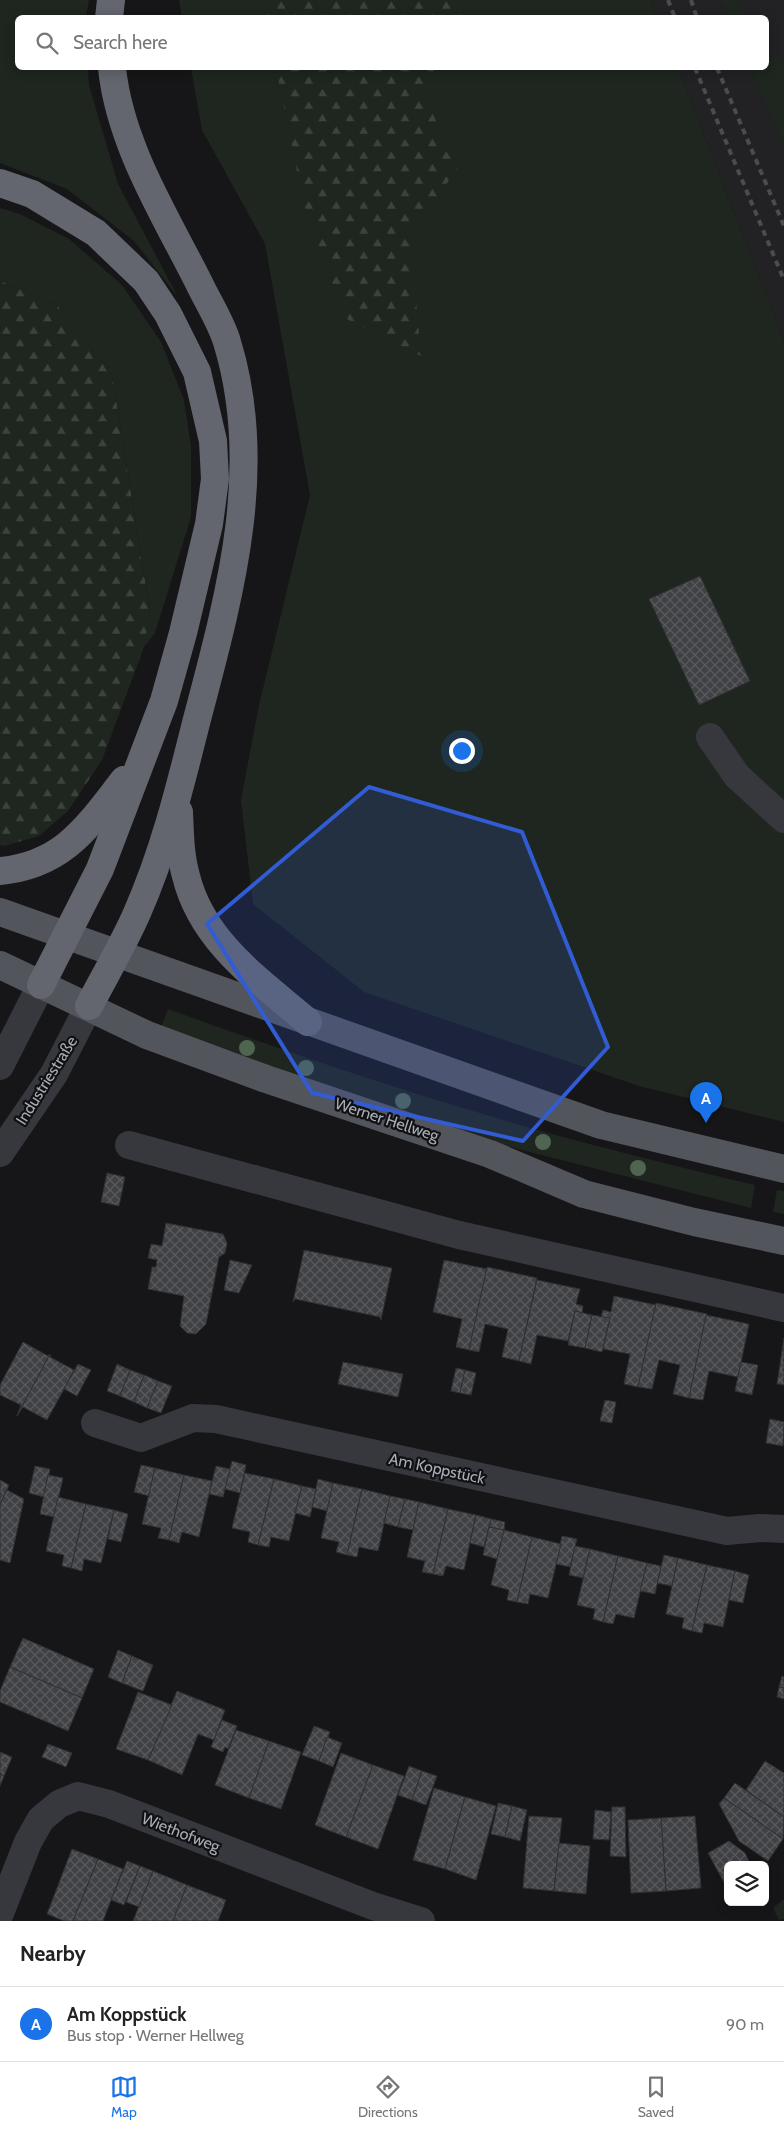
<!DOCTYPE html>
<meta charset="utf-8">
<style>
body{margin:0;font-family:Cabin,sans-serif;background:#f6f6f6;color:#222}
.controls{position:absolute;right:15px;bottom:15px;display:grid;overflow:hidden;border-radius:8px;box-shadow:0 2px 12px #0003}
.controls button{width:45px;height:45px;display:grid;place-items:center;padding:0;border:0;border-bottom:1px solid #e0e0e0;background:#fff;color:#222;font:25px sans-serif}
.you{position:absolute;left:461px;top:750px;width:18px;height:18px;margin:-12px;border:4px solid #fff;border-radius:50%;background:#1a73e8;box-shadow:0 0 0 8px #1a73e833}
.badge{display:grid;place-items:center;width:32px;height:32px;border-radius:50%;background:#1a73e8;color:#fff;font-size:16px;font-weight:700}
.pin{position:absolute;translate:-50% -41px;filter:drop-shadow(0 1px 2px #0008)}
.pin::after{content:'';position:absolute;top:26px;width:18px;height:15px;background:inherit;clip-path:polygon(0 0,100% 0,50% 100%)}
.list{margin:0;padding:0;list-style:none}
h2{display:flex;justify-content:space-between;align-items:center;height:65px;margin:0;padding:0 20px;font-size:21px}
h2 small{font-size:16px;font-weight:400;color:#767676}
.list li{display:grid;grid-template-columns:32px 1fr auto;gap:15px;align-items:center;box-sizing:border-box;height:75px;padding:0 20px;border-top:1px solid #e0e0e0}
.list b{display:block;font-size:19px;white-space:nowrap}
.list p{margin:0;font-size:16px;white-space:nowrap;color:#767676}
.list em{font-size:16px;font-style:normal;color:#767676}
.icon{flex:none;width:28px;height:28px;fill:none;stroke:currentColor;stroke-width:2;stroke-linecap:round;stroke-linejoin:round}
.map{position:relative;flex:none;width:784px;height:1921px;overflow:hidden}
.search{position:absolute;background:#fff;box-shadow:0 2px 12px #0003;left:15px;right:15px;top:15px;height:55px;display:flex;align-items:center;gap:12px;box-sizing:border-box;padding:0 18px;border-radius:8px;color:#767676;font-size:19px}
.sheet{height:140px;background:#fff}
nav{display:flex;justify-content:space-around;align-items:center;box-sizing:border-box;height:70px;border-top:1px solid #e0e0e0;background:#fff;font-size:14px;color:#767676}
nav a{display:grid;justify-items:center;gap:2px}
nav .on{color:#1a73e8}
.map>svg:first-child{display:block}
</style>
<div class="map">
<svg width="784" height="1921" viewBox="0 0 784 1921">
<defs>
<pattern id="forest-firs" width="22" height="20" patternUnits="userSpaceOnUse" patternTransform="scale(1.25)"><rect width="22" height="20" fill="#1e261f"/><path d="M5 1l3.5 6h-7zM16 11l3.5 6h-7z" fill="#3c433d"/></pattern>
<pattern id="building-cross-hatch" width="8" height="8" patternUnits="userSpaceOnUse" patternTransform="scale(1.25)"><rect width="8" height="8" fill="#404145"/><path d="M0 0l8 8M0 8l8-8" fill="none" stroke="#595a5e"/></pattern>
</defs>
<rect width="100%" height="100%" fill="#161618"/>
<polygon fill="#222225" points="651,0 784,0 784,341 678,68 766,68 766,18 658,17"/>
<g fill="#1e261f">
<polygon points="0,0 89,0 86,17 18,18 18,68 88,68 89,85 118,184 178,297 134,241 67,189 0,163"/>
<polygon points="179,0 651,0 658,17 182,18"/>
<polygon points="722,0 738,0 745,17 729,17"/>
<polygon points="767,50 784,66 784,146 750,68 766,68"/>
<polygon points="191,68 678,68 784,341 784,1122 639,1086 364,992 253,904 241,800 259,705 310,495 265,244 202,130"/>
<polygon points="0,208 20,214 69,239 122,285 161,342 184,400 191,447 191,517 155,633 144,647 150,611 112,375 57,305 0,281"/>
<path d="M168 1009C268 1045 368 1080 470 1110 564 1139 660 1162 755 1185L751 1208 478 1139 160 1030Z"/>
<polygon points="777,1190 784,1191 784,1214 773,1212"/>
<polygon points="784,1899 784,1919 779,1920 773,1908"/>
</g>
<g fill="url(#forest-firs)">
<polygon points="263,0 468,0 459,17 266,18"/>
<polygon points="276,68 435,68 423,93 458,168 410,234 421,356 345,318 304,206"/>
<polygon points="0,281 57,305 112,375 150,612 144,647 102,760 68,811 39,836 4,846 0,845"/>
</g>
<g fill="url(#building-cross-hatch)" stroke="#303034">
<polygon points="700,576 750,681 699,705 649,599"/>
<polygon points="107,1173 125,1177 119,1206 101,1202"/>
<polygon points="166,1223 223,1234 227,1243 225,1253 219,1257 206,1324 196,1334 187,1333 180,1326 184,1296 148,1289 152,1267 156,1267 157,1260 148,1258 151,1244 162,1246"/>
<polygon points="304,1250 392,1268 381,1320 380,1317 295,1299 293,1302"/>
<polygon points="230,1260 252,1265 239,1293 224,1290"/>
<polygon points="444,1260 487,1269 469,1350 456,1347 462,1319 433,1312"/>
<polygon points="487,1267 537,1278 519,1361 502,1357 508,1329 485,1324 479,1352 469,1350"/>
<polygon points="537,1280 580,1289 576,1304 583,1306 582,1313 575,1311 568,1341 537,1335 531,1364 519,1361"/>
<polygon points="614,1296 656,1305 638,1387 624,1384 630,1354 603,1349 610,1318 601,1317 603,1310 611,1312"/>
<polygon points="656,1303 707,1314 689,1398 673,1394 680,1365 659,1360 652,1389 638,1387"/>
<polygon points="575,1311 592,1315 585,1348 568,1345"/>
<polygon points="592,1315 610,1318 602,1352 585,1348"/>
<polygon points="706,1315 749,1324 738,1377 709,1371 703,1400 689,1398"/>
<polygon points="784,1338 784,1385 777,1384"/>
<polygon points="23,1342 48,1356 50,1354 17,1416 21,1405 0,1395 0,1385"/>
<polygon points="50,1354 50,1357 74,1370 64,1389 47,1420 23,1407 17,1416"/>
<polygon points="343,1362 403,1374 398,1397 338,1384"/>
<polygon points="741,1362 758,1365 752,1395 735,1391"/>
<polygon points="78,1364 91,1370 77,1396 64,1389"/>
<polygon points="117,1364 130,1370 120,1396 107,1391"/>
<polygon points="456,1368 465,1370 460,1393 451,1391"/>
<polygon points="130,1370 144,1375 134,1402 120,1396"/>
<polygon points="465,1370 476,1373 471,1395 460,1393"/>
<polygon points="144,1375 158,1381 147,1408 134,1402"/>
<polygon points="158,1381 172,1386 161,1413 147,1408"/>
<polygon points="605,1400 616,1402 612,1423 600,1421"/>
<polygon points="770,1419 784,1422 783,1446 766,1443"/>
<polygon points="232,1461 246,1465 240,1493 225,1489"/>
<polygon points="141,1465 155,1468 149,1496 134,1492"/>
<polygon points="35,1466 50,1469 44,1497 29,1493"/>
<polygon points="216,1466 230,1469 223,1497 209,1494"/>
<polygon points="155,1468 184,1475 169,1540 158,1538 161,1528 142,1524"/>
<polygon points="245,1473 274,1479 258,1545 248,1542 250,1532 232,1528"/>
<polygon points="48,1475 63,1478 54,1517 40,1514"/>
<polygon points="184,1475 212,1481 199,1537 182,1532 179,1543 169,1540"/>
<polygon points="274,1479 302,1486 289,1541 271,1537 269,1547 258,1545"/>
<polygon points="318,1479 333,1483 327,1511 312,1507"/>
<polygon points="0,1480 9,1485 0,1504"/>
<polygon points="333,1483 362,1489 347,1555 336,1552 339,1542 321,1538"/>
<polygon points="302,1486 316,1489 310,1517 295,1513"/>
<polygon points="362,1489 390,1496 378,1551 359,1547 357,1557 347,1555"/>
<polygon points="7,1490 24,1499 10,1563 0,1560 0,1504"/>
<polygon points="390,1496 405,1499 398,1527 384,1523"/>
<polygon points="58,1497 86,1504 71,1568 62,1566 64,1555 46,1551"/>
<polygon points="405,1499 419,1502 413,1530 398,1527"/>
<polygon points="419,1502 448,1509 433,1574 422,1572 425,1561 407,1557"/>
<polygon points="86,1504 114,1510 101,1563 84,1559 82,1571 71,1568"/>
<polygon points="448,1509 476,1515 464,1570 446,1566 443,1576 433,1574"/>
<polygon points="114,1510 128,1514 121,1542 108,1539"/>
<polygon points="476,1515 491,1519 484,1547 470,1543"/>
<polygon points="491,1519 505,1522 504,1530 489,1527"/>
<polygon points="489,1527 504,1530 497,1559 483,1555"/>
<polygon points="504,1530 532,1537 517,1602 507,1600 509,1590 491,1585"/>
<polygon points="562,1536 577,1539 570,1567 556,1564"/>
<polygon points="532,1537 561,1544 548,1598 530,1594 528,1604 517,1602"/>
<polygon points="575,1546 590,1549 583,1578 569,1575"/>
<polygon points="590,1549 618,1556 603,1622 593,1619 595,1609 577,1605"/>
<polygon points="664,1555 678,1558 672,1586 657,1583"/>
<polygon points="618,1556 647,1563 634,1618 616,1614 613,1624 603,1622"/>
<polygon points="678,1558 707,1565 692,1631 682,1628 684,1618 666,1614"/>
<polygon points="647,1563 661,1566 655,1594 640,1591"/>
<polygon points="707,1565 735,1571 723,1627 704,1623 702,1633 692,1631"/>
<polygon points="735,1571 749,1575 743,1603 729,1600"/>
<polygon points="23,1638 94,1669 82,1698 10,1667"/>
<polygon points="118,1650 132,1656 122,1683 108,1677"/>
<polygon points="132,1656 153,1665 143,1691 122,1683"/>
<polygon points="10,1667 82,1698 68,1731 0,1702 0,1691"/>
<polygon points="782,1676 784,1677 784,1688 779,1687"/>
<polygon points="779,1687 784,1688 784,1699 777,1697"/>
<polygon points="177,1691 225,1710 214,1740 198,1734 182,1775 148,1760"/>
<polygon points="138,1692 172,1705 148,1760 116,1749"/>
<polygon points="222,1720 237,1726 228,1749 225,1747 223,1752 211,1747"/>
<polygon points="314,1726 330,1732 319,1761 302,1755"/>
<polygon points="236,1730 269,1741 249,1798 215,1785"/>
<polygon points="327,1737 342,1743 333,1767 319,1761"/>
<polygon points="269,1741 301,1752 281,1809 249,1798"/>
<polygon points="48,1744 72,1753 66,1767 42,1757"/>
<polygon points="0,1752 12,1757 4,1776 0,1774"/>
<polygon points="341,1753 373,1765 346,1837 315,1825"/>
<polygon points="765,1761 784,1773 784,1817 746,1790"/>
<polygon points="373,1765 404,1776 378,1849 346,1837"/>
<polygon points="409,1766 422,1771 412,1800 398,1795"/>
<polygon points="422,1771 437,1776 426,1805 412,1800"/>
<polygon points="0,1774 4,1776 0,1786"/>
<polygon points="735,1783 784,1817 783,1839 724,1798"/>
<polygon points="434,1788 465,1797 445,1869 413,1860"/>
<polygon points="465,1797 496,1806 476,1880 445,1869"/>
<polygon points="724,1798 783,1839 768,1861 739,1841 719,1804"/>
<polygon points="498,1803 512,1806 505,1837 491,1834"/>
<polygon points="512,1806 527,1810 520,1841 505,1837"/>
<polygon points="612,1807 625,1807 626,1857 610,1856"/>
<polygon points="595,1810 611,1812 609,1840 593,1839"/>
<polygon points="529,1816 562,1818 554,1891 523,1888"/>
<polygon points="695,1816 701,1888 666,1891 661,1818"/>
<polygon points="661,1818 666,1891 631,1893 628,1820"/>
<polygon points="729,1841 745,1853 751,1865 728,1865 728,1890 708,1853"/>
<polygon points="559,1843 590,1846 586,1894 554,1891"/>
<polygon points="72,1849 98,1859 73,1921 64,1921 47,1914"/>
<polygon points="98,1859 123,1869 103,1921 73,1921"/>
<polygon points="127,1861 140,1866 124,1905 111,1900"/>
<polygon points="140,1866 153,1871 139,1907 126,1902"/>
<polygon points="153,1871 187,1885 173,1921 133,1921"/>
<polygon points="187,1885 226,1900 218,1921 173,1921"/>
</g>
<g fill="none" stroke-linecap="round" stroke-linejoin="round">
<g stroke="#37383d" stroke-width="28">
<polyline points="710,737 737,776 784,819"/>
<polyline points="0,1066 41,985"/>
<polyline points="129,1145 459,1235 784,1308"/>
<polyline points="0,1153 54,1074 89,1006"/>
<polyline points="95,1423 141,1438 193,1418 216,1419 727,1531 760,1528 784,1529"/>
<polyline points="0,1913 28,1842 41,1819 59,1804 78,1796 109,1804 373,1906 421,1921"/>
</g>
<g stroke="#53555c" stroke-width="28">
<polyline points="0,912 601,1125 784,1169"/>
<polyline points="0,965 147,1035 266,1079 490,1154 584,1194 694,1222 784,1241"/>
</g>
<g stroke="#63666e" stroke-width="28">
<polyline points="109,18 111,0"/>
<polyline points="0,183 32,194 96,233 146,281 168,314 197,372 213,441 215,479 209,524 183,633 164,701 100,869 41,985"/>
<path d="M179 812C180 834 180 855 186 876 202 942 260 981 308 1022"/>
<path d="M0 871C64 865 88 826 124 780"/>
<path d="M89 1006C105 975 123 945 137 913 164 852 180 787 196 723 229 598 266 469 227 342 221 322 208 302 199 283 165 215 120 145 112 68"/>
</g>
<g stroke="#4a4c52" stroke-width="4" stroke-dasharray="6 5" stroke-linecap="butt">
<polyline points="668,0 675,18"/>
<polyline points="691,0 697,18"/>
<polyline points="695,68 784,280"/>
<polyline points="717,68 784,226"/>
</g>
</g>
<g fill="#506452">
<circle cx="247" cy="1048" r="8"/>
<circle cx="306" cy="1068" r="8"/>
<circle cx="403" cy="1101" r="8"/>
<circle cx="543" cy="1142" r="8"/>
<circle cx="638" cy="1168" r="8"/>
</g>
<path fill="#325cd3" fill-opacity="0.2" stroke="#325cd3" stroke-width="4" stroke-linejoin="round" d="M369 787 522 832 608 1047 523 1141 312 1093 207 924Z"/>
<g text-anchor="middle" stroke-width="4.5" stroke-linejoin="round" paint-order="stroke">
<g font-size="16" fill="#a8adb8" stroke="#111113">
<text transform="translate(46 1080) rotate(-58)" y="6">Industriestraße</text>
<text transform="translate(387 1119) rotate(18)" y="6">Werner Hellweg</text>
<text transform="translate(437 1468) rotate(12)" y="6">Am Koppstück</text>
<text transform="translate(181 1832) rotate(21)" y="6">Wiethofweg</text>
</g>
</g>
</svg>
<div class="controls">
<button><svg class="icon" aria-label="layers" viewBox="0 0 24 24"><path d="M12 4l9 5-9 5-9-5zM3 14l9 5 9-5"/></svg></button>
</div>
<div class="you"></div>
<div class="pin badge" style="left:706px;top:1123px">A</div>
<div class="search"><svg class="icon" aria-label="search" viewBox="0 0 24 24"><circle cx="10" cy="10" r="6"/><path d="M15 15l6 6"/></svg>Search here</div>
</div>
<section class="sheet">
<h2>Nearby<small></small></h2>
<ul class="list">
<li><span class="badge">A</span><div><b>Am Koppstück</b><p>Bus stop · Werner Hellweg</p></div><em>90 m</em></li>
</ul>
</section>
<nav>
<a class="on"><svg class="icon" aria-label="map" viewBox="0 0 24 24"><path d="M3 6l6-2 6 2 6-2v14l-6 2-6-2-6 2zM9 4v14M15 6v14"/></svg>Map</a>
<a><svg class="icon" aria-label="directions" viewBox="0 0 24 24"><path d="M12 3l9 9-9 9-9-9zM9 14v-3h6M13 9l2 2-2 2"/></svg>Directions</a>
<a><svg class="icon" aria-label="saved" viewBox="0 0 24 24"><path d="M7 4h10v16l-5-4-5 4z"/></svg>Saved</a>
</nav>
